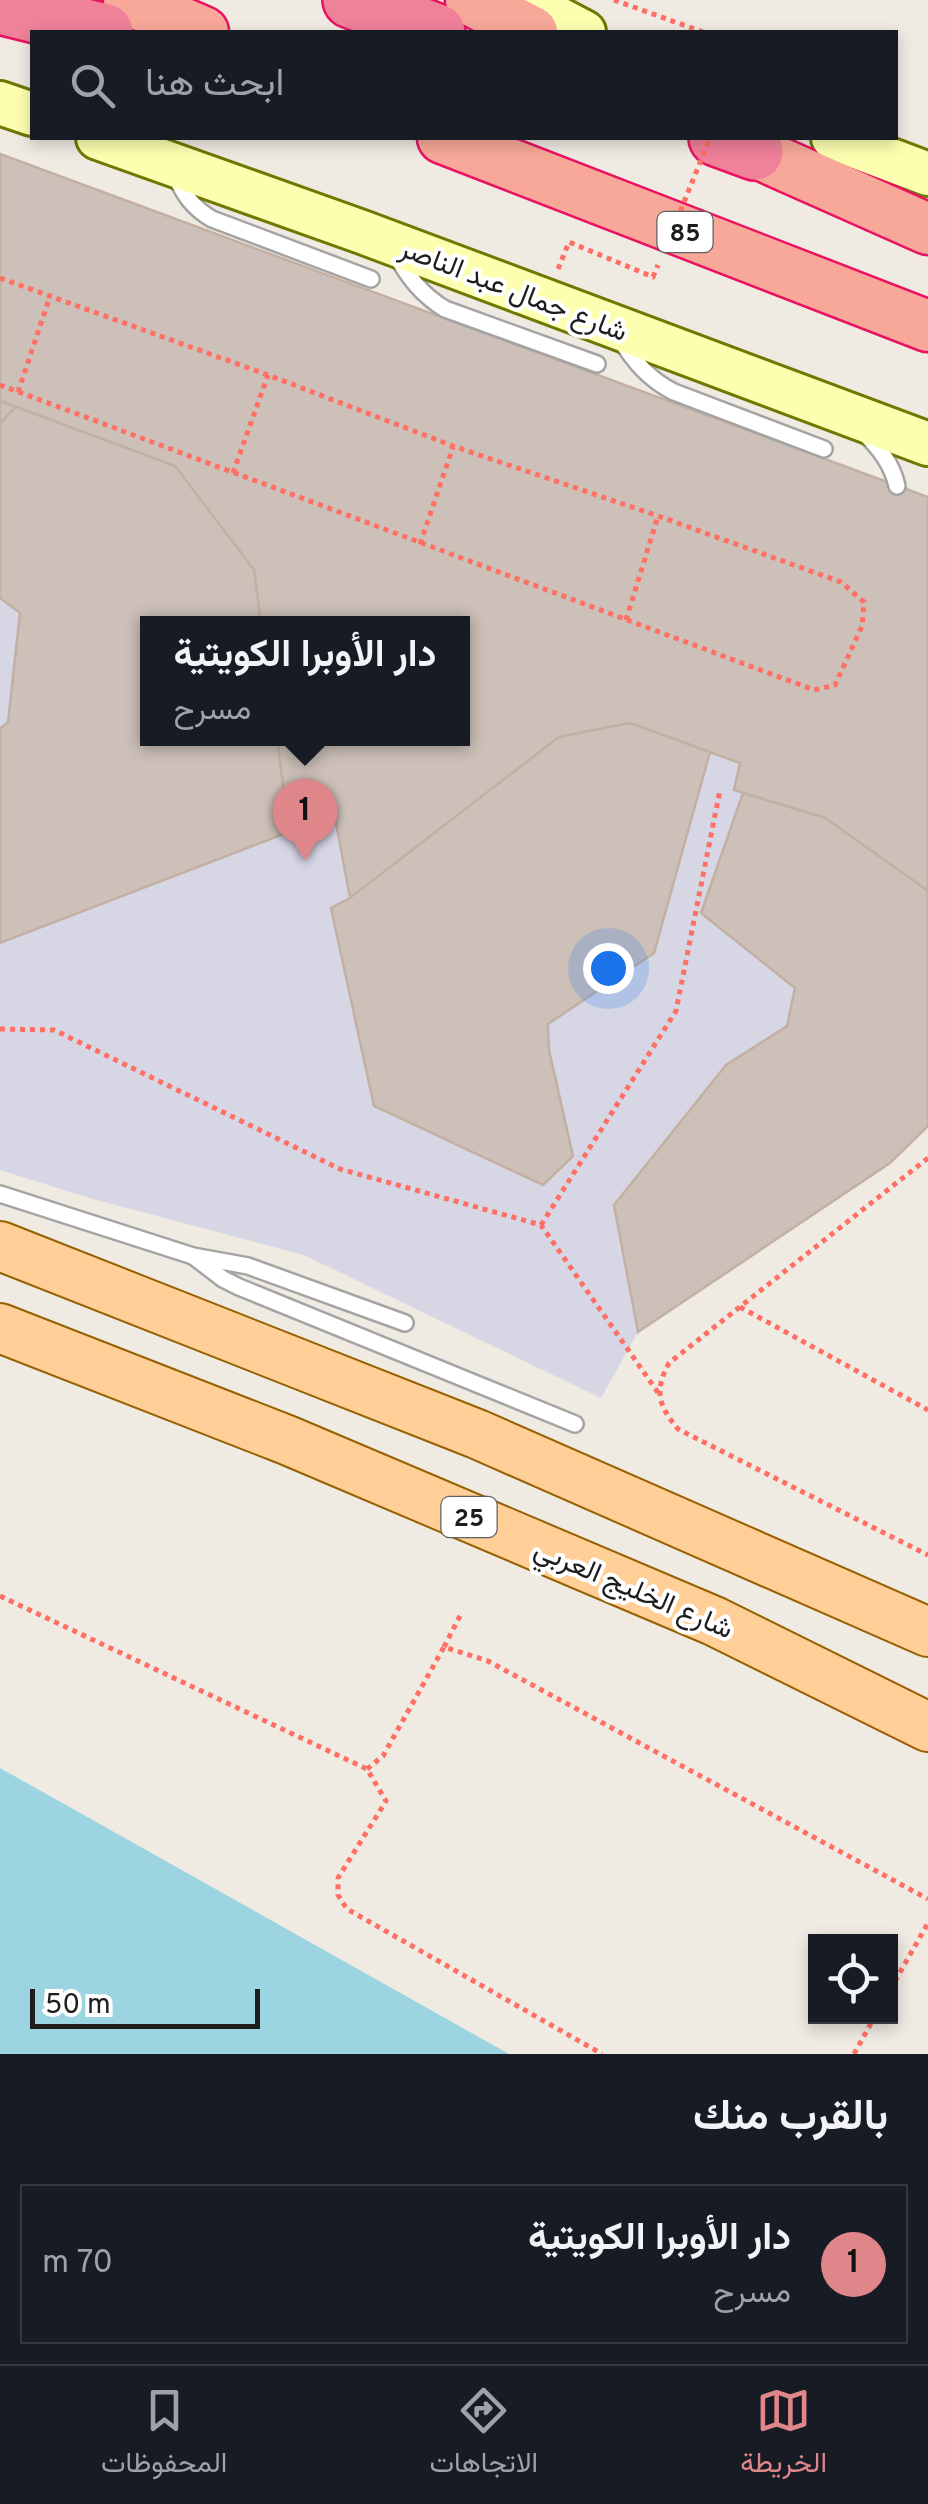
<!DOCTYPE html>
<html lang="ar">
<meta charset="utf-8">
<style>
body{margin:0;font-family:Overpass,Vazirmatn,sans-serif;background:#242831;color:#f1f3f6;direction:rtl}
.controls{position:absolute;right:30px;bottom:30px;display:grid;overflow:hidden;border-radius:0px;box-shadow:0 5px 15px #0003}
.controls button{width:90px;height:90px;display:grid;place-items:center;padding:0;border:0;border-bottom:2px solid #363941;background:#171b24;color:#f1f3f6;font:50px sans-serif}
.scale{position:absolute;left:30px;bottom:25px;width:230px;box-sizing:border-box;padding-left:10px;border:5px solid #1d1d1d;border-top:0;font-size:28px;line-height:35px;white-space:nowrap;color:#1d1d1d;-webkit-text-stroke:8px #fff;paint-order:stroke}
.you{position:absolute;left:608px;top:968px;width:35px;height:35px;margin:-25px;border:8px solid #fff;border-radius:50%;background:#1a73e8;box-shadow:0 0 0 15px #1a73e833}
.badge{display:grid;place-items:center;width:65px;height:65px;border-radius:50%;background:#df868a;color:#111;font-size:32px;font-weight:700}
.pin{position:absolute;translate:-50% -82px;filter:drop-shadow(0 2px 5px #0008)}
.pin::after{content:'';position:absolute;top:52px;width:35px;height:30px;background:inherit;clip-path:polygon(0 0,100% 0,50% 100%)}
.popup{position:absolute;left:140px;top:616px;width:330px;height:130px;box-sizing:border-box;display:grid;place-content:center;border-radius:0px;background:#171b24;filter:drop-shadow(0 2px 8px #0005);font-size:32px;white-space:nowrap;color:#9ea1a6}
.popup b{font-size:38px;color:#f1f3f6}
.popup::after{content:'';position:absolute;left:50%;top:100%;margin-left:-20px;border:20px solid transparent;border-top-color:#171b24}
.list{margin:0;padding:0;list-style:none}
h2{display:flex;justify-content:space-between;align-items:center;height:130px;margin:0;padding:0 40px;font-size:42px}
h2 small{font-size:32px;font-weight:400;color:#9ea1a6}
.list li{display:grid;grid-template-columns:65px 1fr auto;gap:30px;align-items:center;box-sizing:border-box;height:160px;margin:0 20px 20px;padding:0 20px;border:2px solid #363941;border-radius:0px}
.list b{display:block;font-size:38px;white-space:nowrap}
.list p{margin:0;font-size:32px;white-space:nowrap;color:#9ea1a6}
.list em{font-size:32px;font-style:normal;color:#9ea1a6}
.icon{flex:none;width:55px;height:55px;fill:none;stroke:currentColor;stroke-width:2;stroke-linecap:round;stroke-linejoin:round}
.map{position:relative;flex:none;width:928px;height:2054px;overflow:hidden;direction:ltr}
.search{position:absolute;background:#171b24;box-shadow:0 5px 15px #0003;left:30px;right:30px;top:30px;height:110px;display:flex;align-items:center;gap:25px;box-sizing:border-box;padding:0 35px;border-radius:0px;color:#9ea1a6;font-size:38px}
.sheet{height:310px;background:#171b24}
nav{display:flex;justify-content:space-around;align-items:center;box-sizing:border-box;height:140px;border-top:2px solid #363941;background:#171b24;font-size:28px;color:#9ea1a6}
nav a{display:grid;justify-items:center;gap:5px}
nav .on{color:#df868a}
.map>svg:first-child{display:block}
</style>
<div class="map">
<svg width="928" height="2054" viewBox="0 0 928 2054">
<rect width="100%" height="100%" fill="#efeae2"/>
<g fill="#d6d6e5">
<polygon points="0,598 20,613 8,722 0,729"/>
<polygon points="710,752 740,763 734,790 743,793 795,988 787,1026 726,1065 614,1205 638,1332 601,1398 304,1255 93,1199 0,1170 0,943 289,832 334,812 350,898 331,909 374,1106 543,1184 573,1155 549,1050 548,1024"/>
</g>
<polygon fill="#9dd4e2" points="0,1768 509,2054 0,2054"/>
<g fill="#ccc0b8" stroke="#c3b0a3" stroke-width="2.5">
<polygon points="0,154 928,497 928,891 825,818 734,790 740,763 630,723 559,737 350,898 334,812 289,832 277,738 462,738 462,624 261,624 254,570 175,466 0,401"/>
<polygon points="0,401 16,407 0,423"/>
<polygon points="16,407 175,466 254,570 261,624 148,624 148,738 277,738 289,832 0,943 0,729 8,722 20,613 0,598 0,423"/>
<polygon points="630,723 710,752 654,953 548,1024 549,1050 573,1156 543,1185 374,1106 331,908 350,898 559,737"/>
<polygon points="743,793 825,818 928,891 928,1126 890,1163 638,1332 614,1205 726,1065 787,1026 795,988 701,913"/>
</g>
<g fill="none" stroke-linecap="round" stroke-linejoin="round">
<defs>
<g id="service">
<path d="M175 175C184 195 193 208 212 219L371 279"/>
<path d="M396 255C409 278 422 295 445 309L597 364"/>
<path d="M619 338C635 362 648 379 674 392L824 449"/>
<path d="M864 433C880 449 892 464 897 486"/>
<polyline points="0,1194 193,1256 248,1266 405,1323"/>
<polyline points="193,1256 223,1279 239,1287 575,1424"/>
</g>
<g id="secondary">
<polyline points="523,0 584,32"/>
<polyline points="0,103 32,114"/>
<polyline points="98,138 362,232 928,444"/>
<polyline points="833,138 928,174"/>
</g>
<g id="primary">
<polyline points="0,1246 477,1434 928,1632"/>
<polyline points="0,1328 287,1440 714,1621 928,1727"/>
</g>
<g id="trunk">
<polyline points="129,0 203,32"/>
<polyline points="471,0 532,32"/>
<polyline points="443,138 928,326"/>
<polyline points="728,138 755,152 928,229"/>
</g>
<g id="motorway">
<polyline points="351,0 437,32"/>
<polyline points="0,6 105,32"/>
<polyline points="717,138 755,152"/>
</g>
</defs>
<use href="#service" stroke="#a4a4a4" stroke-width="20"/>
<use href="#secondary" stroke="#6f7800" stroke-width="48"/>
<use href="#primary" stroke="#966000" stroke-width="52"/>
<use href="#trunk" stroke="#ea1263" stroke-width="55"/>
<use href="#motorway" stroke="#ea1263" stroke-width="60"/>
<g stroke="#ff6f63" stroke-width="5" stroke-dasharray="5 5" stroke-linecap="butt">
<polyline points="614,0 703,32"/>
<polyline points="558,269 569,242 653,277 658,265"/>
<polyline points="0,278 268,375 453,446 658,516 841,582 864,602 862,626 835,685 814,690 0,385"/>
<polyline points="18,392 50,296"/>
<polyline points="233,473 268,375"/>
<polyline points="420,544 453,447"/>
<polyline points="626,620 658,516"/>
<polyline points="0,1029 54,1030 340,1169 541,1225 659,1394"/>
<path d="M928 1158 669 1363C654 1391 658 1405 678 1429L928 1555"/>
<polyline points="541,1225 676,1011 720,790"/>
<polyline points="740,1307 928,1410"/>
<polyline points="0,1596 367,1769 386,1801 338,1878 338,1895 347,1909 602,2054"/>
<polyline points="444,1647 462,1612"/>
<polyline points="367,1769 383,1756 444,1647 488,1661 928,1899"/>
<polyline points="890,1990 928,1923"/>
<polyline points="854,2054 875,2016"/>
</g>
<use href="#service" stroke="#fff" stroke-width="15"/>
<use href="#secondary" stroke="#fdffb0" stroke-width="42"/>
<use href="#primary" stroke="#ffcf97" stroke-width="48"/>
<use href="#trunk" stroke="#f7a898" stroke-width="50"/>
<use href="#motorway" stroke="#ef8199" stroke-width="55"/>
<polyline stroke="#ff6f63" stroke-width="5" stroke-dasharray="5 5" stroke-linecap="butt" points="669,239 710,138"/>
</g>
<g text-anchor="middle" stroke-width="8" stroke-linejoin="round" paint-order="stroke">
<g fill="#fff" stroke="#616161" stroke-width="2.5">
<rect x="657.5" y="212" width="55" height="40" rx="8"/>
<rect x="441.5" y="1497" width="55" height="40" rx="8"/>
</g>
<g font-size="25" font-weight="bold" fill="#1d1d1d">
<text x="685" y="241">85</text>
<text x="469" y="1526">25</text>
</g>
<g font-size="28" fill="#1d1d1d" stroke="#fff">
<text transform="translate(514 289) rotate(21)" y="10">شارع جمال عبد الناصر</text>
<text transform="translate(634 1588) rotate(23)" y="10">شارع الخليج العربي</text>
</g>
</g>
</svg>
<div class="controls">
<button><svg class="icon" aria-label="locate" viewBox="0 0 24 24"><circle cx="12" cy="12" r="6"/><path d="M12 2v4M12 18v4M2 12h4M18 12h4"/></svg></button>
</div>
<div class="scale">50 m</div>
<div class="you"></div>
<div class="pin badge" style="left:305px;top:861px">1</div>
<div class="popup"><b>دار الأوبرا الكويتية</b>مسرح</div>
<div class="search"><svg class="icon" aria-label="search" viewBox="0 0 24 24"><circle cx="10" cy="10" r="6"/><path d="M15 15l6 6"/></svg>ابحث هنا</div>
</div>
<section class="sheet">
<h2>بالقرب منك<small></small></h2>
<ul class="list">
<li><span class="badge">1</span><div><b>دار الأوبرا الكويتية</b><p>مسرح</p></div><em>70 m</em></li>
</ul>
</section>
<nav>
<a class="on"><svg class="icon" aria-label="map" viewBox="0 0 24 24"><path d="M3 6l6-2 6 2 6-2v14l-6 2-6-2-6 2zM9 4v14M15 6v14"/></svg>الخريطة</a>
<a><svg class="icon" aria-label="directions" viewBox="0 0 24 24"><path d="M12 3l9 9-9 9-9-9zM9 14v-3h6M13 9l2 2-2 2"/></svg>الاتجاهات</a>
<a><svg class="icon" aria-label="saved" viewBox="0 0 24 24"><path d="M7 4h10v16l-5-4-5 4z"/></svg>المحفوظات</a>
</nav>
